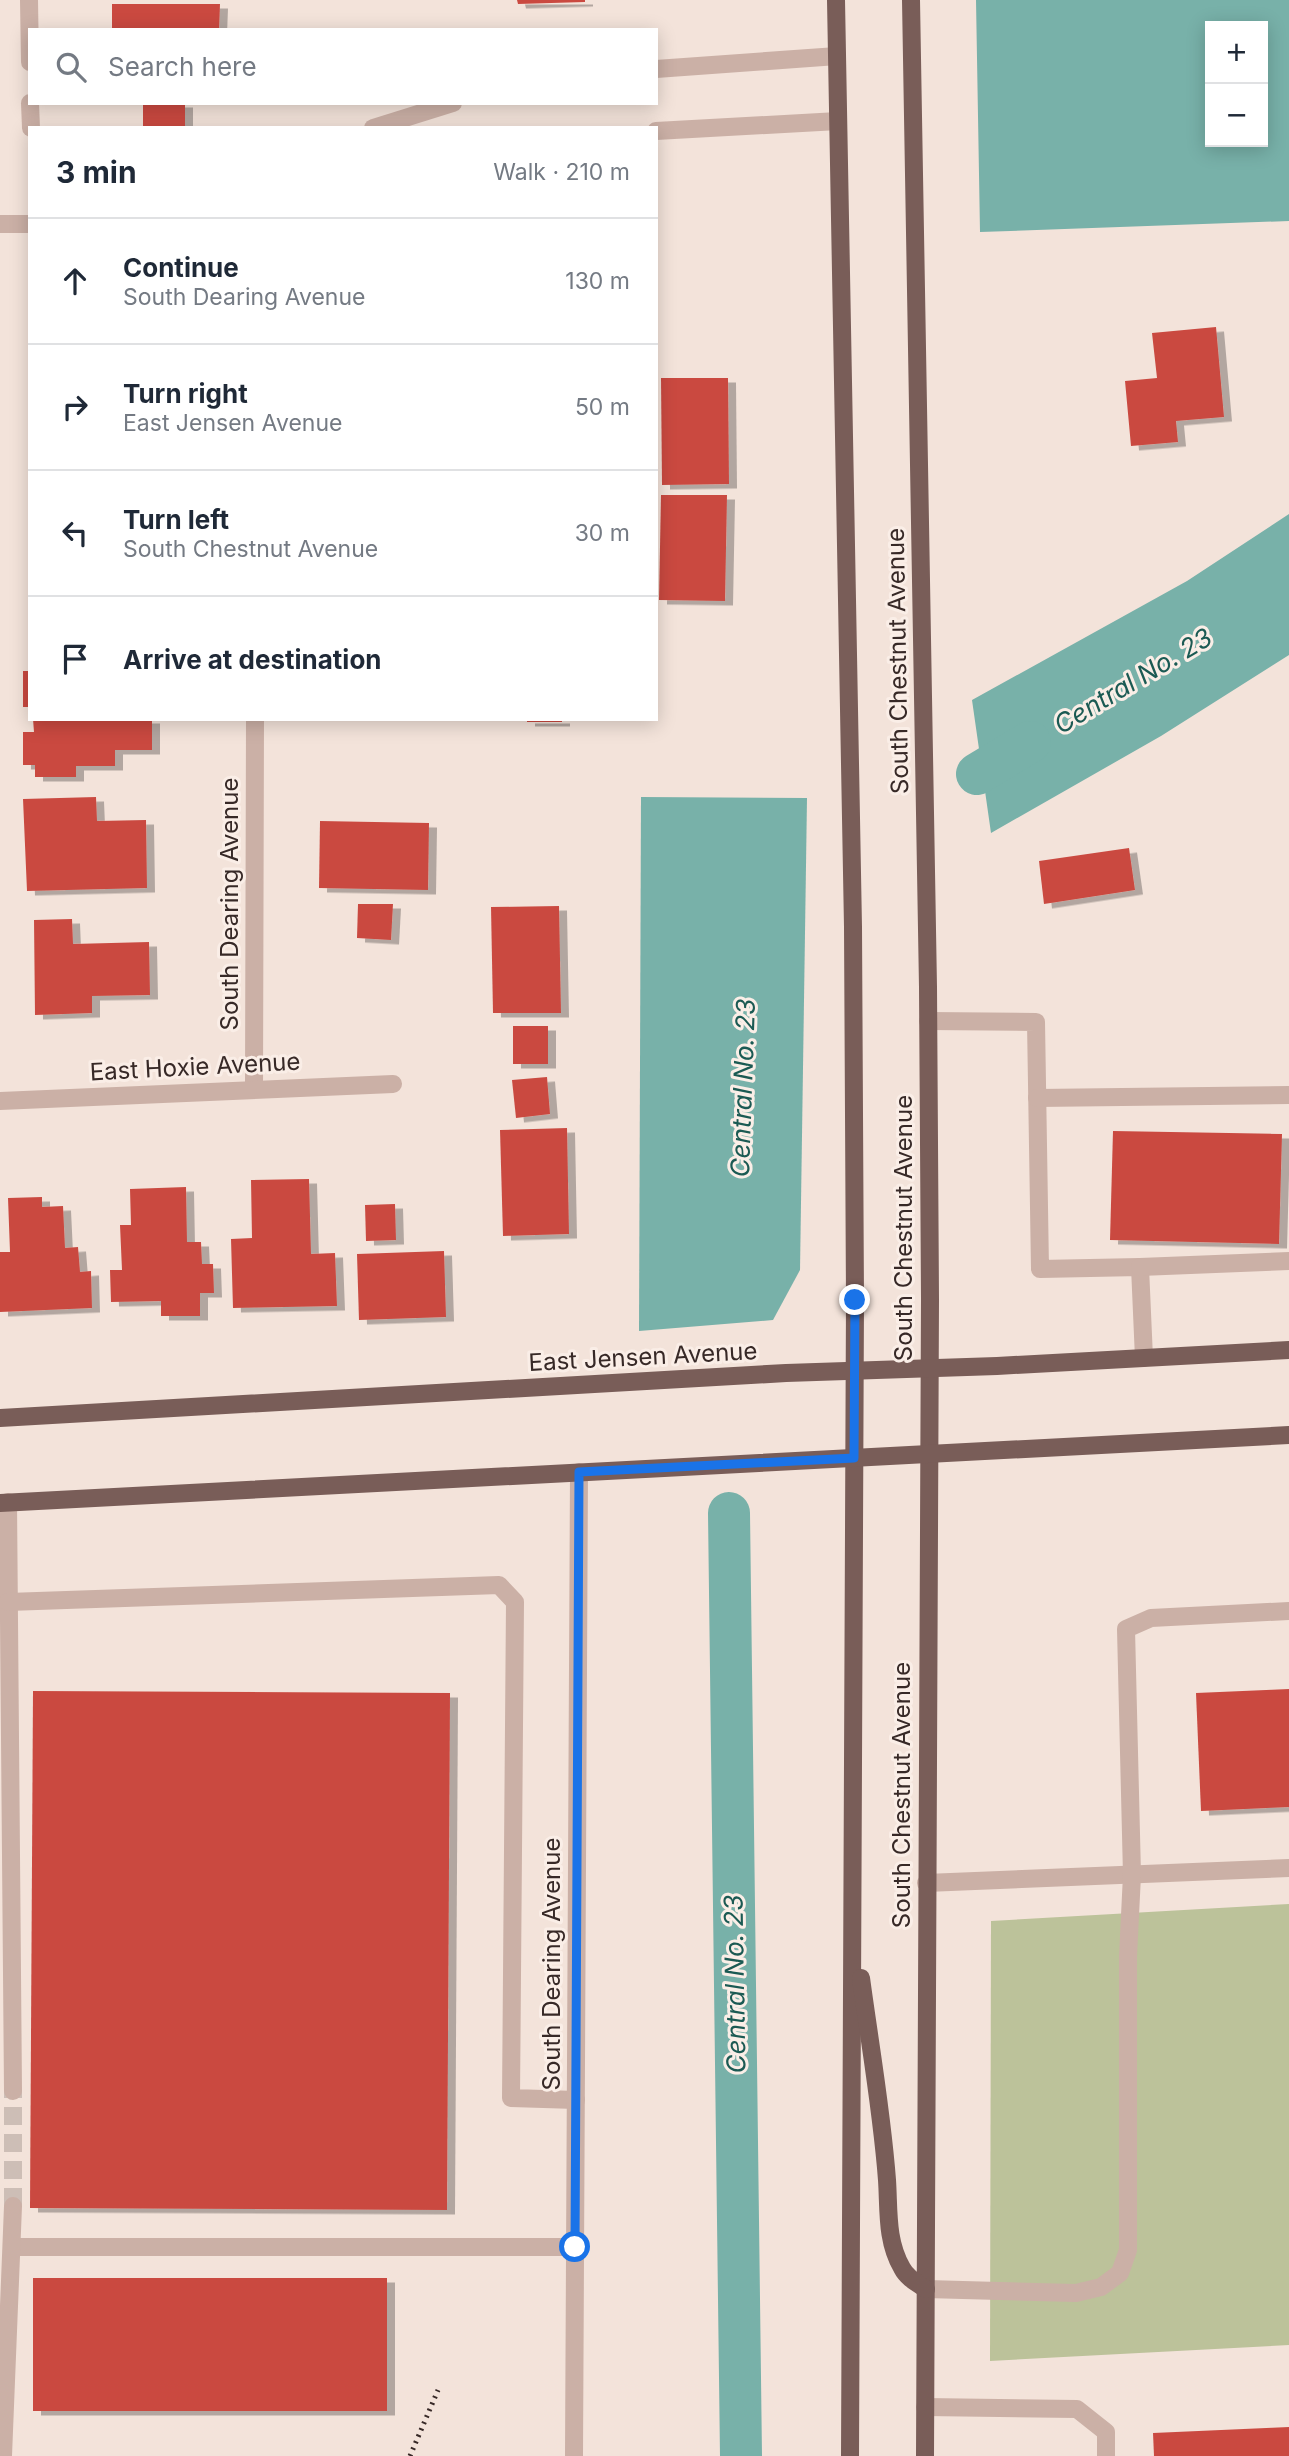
<!DOCTYPE html>
<meta charset="utf-8">
<style>
body{margin:0;font-family:Inter,sans-serif;background:#f6f6f7;color:#1f2937}
.controls{position:absolute;right:21px;top:21px;display:grid;overflow:hidden;border-radius:0px;box-shadow:0 4px 18px #0003}
.controls button{width:63px;height:63px;display:grid;place-items:center;padding:0;border:0;border-bottom:2px solid #e0e1e3;background:#fff;color:#1f2937;font:35px sans-serif}
.stop{position:absolute;width:21px;height:21px;margin:-16px;border:5px solid #1a73e8;border-radius:50%;background:#fff}
.stop.end{background:#1a73e8;border-color:#fff;box-shadow:0 2px 7px #0008}
.list{margin:0;padding:0;list-style:none}
h2{display:flex;justify-content:space-between;align-items:center;height:91px;margin:0;padding:0 28px;font-size:30px}
h2 small{font-size:23px;font-weight:400;color:#747a83}
.list li{display:grid;grid-template-columns:46px 1fr auto;gap:21px;align-items:center;box-sizing:border-box;height:126px;padding:0 28px;border-top:2px solid #e0e1e3}
.list b{display:block;font-size:26px;white-space:nowrap}
.list p{margin:0;font-size:23px;white-space:nowrap;color:#747a83}
.list em{font-size:23px;font-style:normal;color:#747a83}
.icon{flex:none;width:38px;height:38px;fill:none;stroke:currentColor;stroke-width:2;stroke-linecap:round;stroke-linejoin:round}
.map{position:relative;flex:none;width:1289px;height:2456px;overflow:hidden}
.search{position:absolute;background:#fff;box-shadow:0 4px 18px #0003;left:28px;top:28px;width:630px;height:77px;display:flex;align-items:center;gap:18px;box-sizing:border-box;padding:0 24px;border-radius:0px;color:#747a83;font-size:26px}
.panel{position:absolute;background:#fff;box-shadow:0 4px 18px #0003;left:28px;top:126px;width:630px;height:595px;border-radius:0px}
.map>svg:first-child{display:block}
</style>
<div class="map">
<svg width="1289" height="2456" viewBox="0 0 1289 2456">
<defs>
<filter id="shadow"><feDropShadow dx="8" dy="4.5" stdDeviation="0" flood-color="#0004"/></filter>
</defs>
<rect width="100%" height="100%" fill="#f3e3da"/>
<polygon fill="#bcc29a" points="1289,1904 1289,2345 990,2361 991,1921"/>
<g fill="#78b1a9" fill-rule="evenodd">
<path d="M976 0H1289V221L980 232ZM1210 26H1263V142H1210Z"/>
<polygon points="1289,514 1289,655 1161,736 991,833 972,700 1187,581"/>
<polygon points="641,797 807,798 800,1270 773,1320 639,1331"/>
</g>
<g fill="none" stroke-linecap="round" stroke-linejoin="round">
<g stroke="#78b1a9" stroke-width="42">
<polyline points="977,774 1030,742"/>
<polyline points="729,1513 741,2456"/>
</g>
</g>
<g fill="#ca4a41" filter="url(#shadow)">
<polygon points="517,0 585,0 585,2 518,4"/>
<polygon points="112,4 220,4 219,30 112,30"/>
<rect x="143" y="103" width="42" height="25"/>
<polygon points="1216,327 1224,417 1176,421 1178,442 1131,446 1125,381 1157,378 1152,333"/>
<polygon points="661,378 728,378 729,484 662,485"/>
<polygon points="661,495 727,495 725,601 659,600"/>
<rect x="23" y="671" width="7" height="36"/>
<polygon points="33,719 152,719 152,750 115,750 115,766 76,766 76,777 35,777 35,765 23,765 23,732 34,732"/>
<rect x="527" y="719" width="35" height="3"/>
<polygon points="96,797 97,821 146,820 147,888 27,891 23,799"/>
<polygon points="320,821 429,823 428,890 319,888"/>
<polygon points="1129,848 1135,890 1044,904 1039,861"/>
<polygon points="358,904 393,904 391,940 357,938"/>
<polygon points="559,906 561,1013 493,1013 491,907"/>
<polygon points="72,919 73,944 149,942 150,995 92,996 92,1013 35,1015 34,920"/>
<rect x="513" y="1026" width="35" height="38"/>
<polygon points="547,1077 550,1114 516,1118 512,1080"/>
<polygon points="567,1128 569,1234 503,1236 500,1130"/>
<polygon points="1113,1131 1282,1134 1279,1244 1110,1240"/>
<polygon points="309,1179 311,1254 335,1253 337,1306 233,1308 231,1239 252,1238 251,1180"/>
<polygon points="186,1187 187,1242 201,1242 202,1264 213,1264 214,1293 200,1293 200,1316 161,1316 161,1301 111,1302 110,1270 122,1270 120,1225 131,1225 130,1189"/>
<polygon points="42,1197 42,1207 63,1206 65,1248 78,1247 80,1272 91,1271 92,1308 0,1312 0,1252 10,1252 8,1198"/>
<polygon points="395,1204 396,1240 366,1241 365,1205"/>
<polygon points="444,1251 446,1317 359,1320 357,1254"/>
<polygon points="1289,1689 1289,1807 1201,1811 1196,1693"/>
<polygon points="33,1691 450,1693 447,2210 30,2208"/>
<rect x="33" y="2278" width="354" height="133"/>
<polygon points="1289,2427 1289,2456 1154,2456 1153,2433"/>
</g>
<g fill="none" stroke-linecap="round" stroke-linejoin="round">
<polyline stroke="#cdbeb6" stroke-width="18" stroke-dasharray="18 9" stroke-linecap="butt" points="13,2206 13,2091"/>
<g stroke="#cbb0a6" stroke-width="18">
<polyline points="29,0 30,62"/>
<polyline points="656,69 837,56"/>
<polyline points="30,103 31,128"/>
<polyline points="373,128 453,103"/>
<polyline points="656,131 838,121"/>
<polyline points="0,224 30,224"/>
<polyline points="928,1021 1036,1022 1040,1269 1140,1267 1144,1358"/>
<polyline points="254,1088 255,719"/>
<polyline points="1037,1098 1289,1095"/>
<polyline points="0,1101 393,1084"/>
<polyline points="1140,1267 1289,1261"/>
<polyline points="8,1502 13,2091"/>
<polyline points="8,1602 499,1585 515,1602 511,2098 576,2100"/>
<polyline points="926,1883 1289,1868"/>
<polyline points="12,2247 575,2247"/>
<polyline points="926,2289 1076,2293 1101,2287 1120,2273 1128,2250 1128,1956 1132,1875 1126,1629 1151,1618 1289,1611"/>
<polyline points="925,2407 1077,2409 1106,2432 1106,2456"/>
<polyline points="3,2456 13,2206"/>
<polyline points="574,2456 579,1472"/>
</g>
<g stroke="#795d58" stroke-width="18">
<polyline points="836,0 853,927 855,1300 850,2456"/>
<polyline points="911,0 928,987 930,1299 925,2456"/>
<polyline points="0,1418 786,1373 997,1366 1289,1350"/>
<polyline points="0,1503 1289,1435"/>
<path d="M861 1978C870 2045 882 2112 887 2180 889 2209 886 2241 902 2268 907 2278 917 2283 926 2289"/>
</g>
<polyline stroke="#372927" stroke-width="5" stroke-dasharray="2 5" stroke-linecap="butt" points="410,2456 438,2390"/>
</g>
<g fill="none" stroke-linecap="round" stroke-linejoin="round">
<polyline stroke="#1a73e8" stroke-width="9" points="575,2247 579,1472 854,1458 855,1300"/>
</g>
<g text-anchor="middle" stroke-width="6" stroke-linejoin="round" paint-order="stroke">
<g font-size="24" fill="#372927" stroke="#faeee7">
<text transform="translate(898 661) rotate(-91)" y="8">South Chestnut Avenue</text>
<text transform="translate(230 904) rotate(-90)" y="8">South Dearing Avenue</text>
<text transform="translate(195 1067) rotate(-3)" y="8">East Hoxie Avenue</text>
<text transform="translate(904 1228) rotate(-90)" y="8">South Chestnut Avenue</text>
<text transform="translate(643 1357) rotate(-3)" y="8">East Jensen Avenue</text>
<text transform="translate(902 1795) rotate(-90)" y="8">South Chestnut Avenue</text>
<text transform="translate(552 1964) rotate(-90)" y="8">South Dearing Avenue</text>
</g>
<g font-size="26" font-style="italic" fill="#1b5a53" stroke="#faeee7">
<text transform="translate(1133 681) rotate(-31)" y="9">Central No. 23</text>
<text transform="translate(743 1088) rotate(-88)" y="9">Central No. 23</text>
<text transform="translate(735 1984) rotate(-91)" y="9">Central No. 23</text>
</g>
</g>
</svg>
<div class="controls">
<button>+</button>
<button>−</button>
</div>
<div class="stop" style="left:575px;top:2247px"></div>
<div class="stop end" style="left:855px;top:1300px"></div>
<div class="search"><svg class="icon" aria-label="search" viewBox="0 0 24 24"><circle cx="10" cy="10" r="6"/><path d="M15 15l6 6"/></svg>Search here</div>
<section class="panel">
<h2>3 min<small>Walk · 210 m</small></h2>
<ul class="list">
<li><svg class="icon" aria-label="ahead" viewBox="0 0 24 24"><path d="M12 20V5M6 11l6-6 6 6"/></svg><div><b>Continue</b><p>South Dearing Avenue</p></div><em>130 m</em></li>
<li><svg class="icon" aria-label="right" viewBox="0 0 24 24"><path d="M7 20v-9h11M14 6l5 5-5 5"/></svg><div><b>Turn right</b><p>East Jensen Avenue</p></div><em>50 m</em></li>
<li><svg class="icon" aria-label="left" viewBox="0 0 24 24"><path d="M17 20v-9H6M10 6l-5 5 5 5"/></svg><div><b>Turn left</b><p>South Chestnut Avenue</p></div><em>30 m</em></li>
<li><svg class="icon" aria-label="arrive" viewBox="0 0 24 24"><path d="M6 21V4h12l-3 4 3 4H6"/></svg><div><b>Arrive at destination</b></div></li>
</ul>
</section>
</div>
